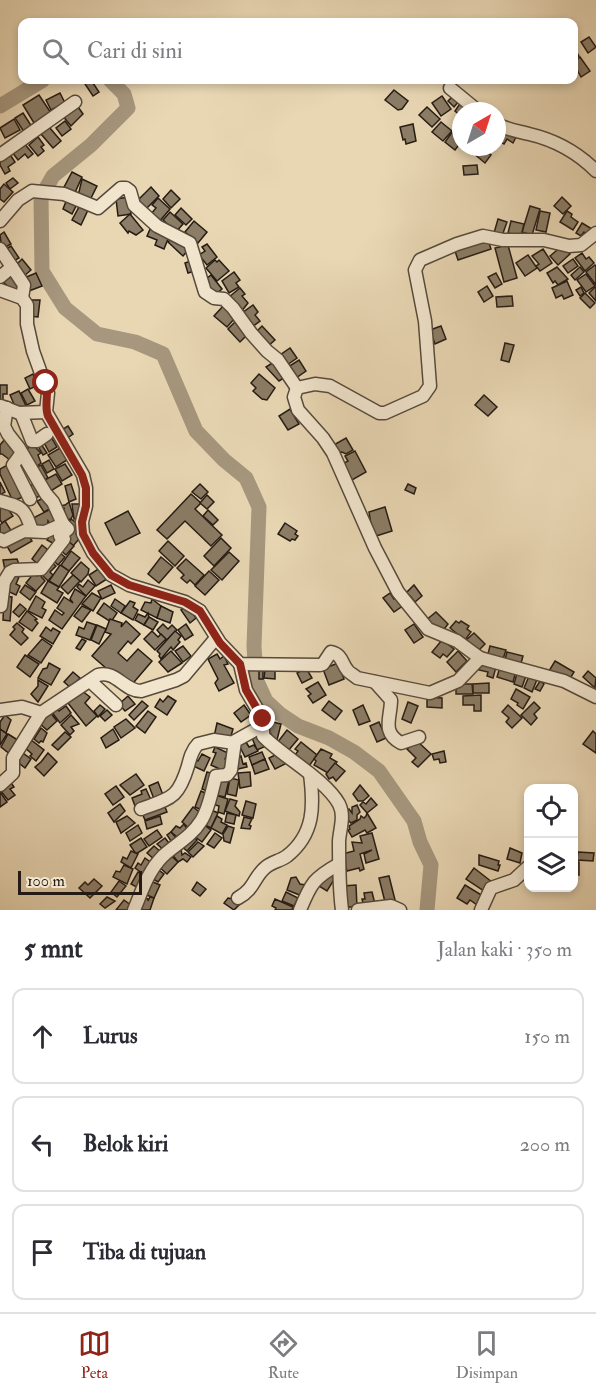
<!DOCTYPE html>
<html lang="id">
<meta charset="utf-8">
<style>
body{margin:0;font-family:"IM FELL Double Pica",serif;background:#f2f2f3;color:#2b2b33}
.controls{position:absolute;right:18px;bottom:18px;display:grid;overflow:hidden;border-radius:12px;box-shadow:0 3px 9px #0003}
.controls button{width:54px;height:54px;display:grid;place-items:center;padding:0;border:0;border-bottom:2px solid #e1e1e2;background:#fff;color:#2b2b33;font:30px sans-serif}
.compass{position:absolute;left:452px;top:102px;width:54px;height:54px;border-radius:50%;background:#fff;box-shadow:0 3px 9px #0003;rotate:39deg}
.scale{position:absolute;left:18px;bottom:15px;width:124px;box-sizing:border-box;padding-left:6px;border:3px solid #251b14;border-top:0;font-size:16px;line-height:21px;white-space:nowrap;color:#251b14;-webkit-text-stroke:4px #f1e5ce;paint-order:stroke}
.stop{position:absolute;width:18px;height:18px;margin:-14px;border:4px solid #8f2418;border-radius:50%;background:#fff}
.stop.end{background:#8f2418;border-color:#fff;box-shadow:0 2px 6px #0008}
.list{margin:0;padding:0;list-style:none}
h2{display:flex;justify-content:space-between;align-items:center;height:78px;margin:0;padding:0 24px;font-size:26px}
h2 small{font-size:20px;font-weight:400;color:#7c7c81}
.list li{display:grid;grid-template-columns:39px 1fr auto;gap:18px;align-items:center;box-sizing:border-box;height:96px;margin:0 12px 12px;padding:0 12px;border:2px solid #e1e1e2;border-radius:12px}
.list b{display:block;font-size:22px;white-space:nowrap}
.list em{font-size:20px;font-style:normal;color:#7c7c81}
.icon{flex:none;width:33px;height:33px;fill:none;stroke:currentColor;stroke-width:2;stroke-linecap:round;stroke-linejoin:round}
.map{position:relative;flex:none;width:596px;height:910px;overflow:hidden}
.search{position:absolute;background:#fff;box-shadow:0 3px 9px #0003;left:18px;right:18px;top:18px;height:66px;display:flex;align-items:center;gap:15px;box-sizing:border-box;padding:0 21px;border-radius:12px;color:#7c7c81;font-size:22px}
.sheet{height:402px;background:#fff}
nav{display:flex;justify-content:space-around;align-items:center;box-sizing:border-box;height:84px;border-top:2px solid #e1e1e2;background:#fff;font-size:16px;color:#7c7c81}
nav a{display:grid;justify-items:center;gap:3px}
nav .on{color:#8f2418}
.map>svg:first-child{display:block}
</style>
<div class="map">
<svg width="596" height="910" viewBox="0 0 596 910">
<rect width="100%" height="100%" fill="#e9d7b4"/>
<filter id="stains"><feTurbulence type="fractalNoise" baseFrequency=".00333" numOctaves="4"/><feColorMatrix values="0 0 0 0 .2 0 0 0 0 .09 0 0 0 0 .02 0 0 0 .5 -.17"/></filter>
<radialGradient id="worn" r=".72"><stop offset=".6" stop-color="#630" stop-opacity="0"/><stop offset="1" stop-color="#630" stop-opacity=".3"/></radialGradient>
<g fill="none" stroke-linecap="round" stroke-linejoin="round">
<g stroke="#a6977e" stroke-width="15">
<polyline points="110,80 124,94 128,108 91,145 53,176 41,197 42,271 65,308 97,334 135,342 163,354 196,431 224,460 246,478 259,507 254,646 256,679 266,701 280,714 298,726 329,738 354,752 379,771 414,821 420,842 431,865 427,910"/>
<polyline points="0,106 43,80"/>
</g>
</g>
<g fill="#8b7d67" stroke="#251b14" stroke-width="1.5">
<polygon points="589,37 596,47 588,53 581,42"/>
<polygon points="574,48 579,56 574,60"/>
<polygon points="580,57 590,71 581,77 576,68 574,70 574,62"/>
<polygon points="91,80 99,92 93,96 85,84"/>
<polygon points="394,90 408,101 402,109 398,110 385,100"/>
<polygon points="60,93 65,103 51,110 46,100"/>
<polygon points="39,95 51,113 34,123 23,105"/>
<polygon points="442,96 451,109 441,116 432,103"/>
<polygon points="453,96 459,101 454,107 448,101"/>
<polygon points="461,102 472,111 461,111 461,116 455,111"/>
<polygon points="76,104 83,114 71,126 62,115"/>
<polygon points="427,107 440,119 432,127 419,115"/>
<polygon points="23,113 32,127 24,132 15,118"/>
<polygon points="14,119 20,130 5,138 0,128"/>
<polygon points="65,121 71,129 62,136 56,128"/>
<polygon points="441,122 452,131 443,141 432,132"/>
<polygon points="413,124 416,141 406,144 405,139 403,140 400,127"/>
<polygon points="49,127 61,141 53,148 41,134"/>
<polygon points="497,128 516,137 513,143 507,139 504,144 497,140"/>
<polygon points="453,131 461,137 461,142 455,150 445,142"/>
<polygon points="38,137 44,145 41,147 44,151 38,156 29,145"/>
<polygon points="23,142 33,154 28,158 25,154 18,160 12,152"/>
<polygon points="478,147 481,147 491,155 485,163 473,153"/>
<polygon points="9,153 15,162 8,167 10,171 5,174 0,165 0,158"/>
<polygon points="477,165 478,174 464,175 463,166"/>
<polygon points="72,172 82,177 73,197 62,191"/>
<polygon points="13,178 18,183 10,189 6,183"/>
<polygon points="82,179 97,186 89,202 78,196"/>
<polygon points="4,184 13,192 4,202 0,199 0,189"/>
<polygon points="151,187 159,196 146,209 138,200"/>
<polygon points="171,190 180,199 171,208 163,199"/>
<polygon points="129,197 131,214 118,216 116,199"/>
<polygon points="562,197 571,206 563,214 554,206"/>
<polygon points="158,198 170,209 158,223 151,214 156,208 152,205"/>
<polygon points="67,199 77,204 72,214 63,209"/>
<polygon points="80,205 88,210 81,225 72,220"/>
<polygon points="530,206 540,209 532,235 522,232"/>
<polygon points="181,208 192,219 186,225 175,215"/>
<polygon points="540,211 550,213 546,232 536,230"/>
<polygon points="567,211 572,214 571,217 578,222 573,230 560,222"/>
<polygon points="170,212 183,224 176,232 163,220"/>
<polygon points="130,214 143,230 136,235 129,231 128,233 120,223"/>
<polygon points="498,219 507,222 502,236 494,233"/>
<polygon points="194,221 207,232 198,243 185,232"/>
<polygon points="511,221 524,224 521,236 508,233"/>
<polygon points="582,223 592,229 588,235 584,232 581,236 576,233"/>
<polygon points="151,227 170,234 164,249 155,245 157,240 147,236"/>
<polygon points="4,232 11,244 2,249 0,235"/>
<polygon points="174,236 189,249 183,256 168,242"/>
<polygon points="487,237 491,249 458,260 454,248"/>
<polygon points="207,244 217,257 207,265 199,255 205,251 202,247"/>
<polygon points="508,245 517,278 504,282 495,248"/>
<polygon points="11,246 19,258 10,263 3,251"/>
<polygon points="562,246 570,254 558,265 550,256"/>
<polygon points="543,249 552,263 540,271 536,266 539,264 532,256"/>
<polygon points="582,253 586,259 589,257 594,263 585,271 575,258"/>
<polygon points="528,255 537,268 525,276 516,263"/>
<polygon points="22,259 31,270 24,276 15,266"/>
<polygon points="573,259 578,266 568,273 563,266"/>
<polygon points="194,260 198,270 188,273 185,263"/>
<polygon points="215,260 217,262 219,260 229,271 217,281 206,268"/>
<polygon points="595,265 596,266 596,285 586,272"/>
<polygon points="557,267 568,279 558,285 555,281 553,283 547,273"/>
<polygon points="580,267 584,272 575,280 571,275"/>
<polygon points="8,272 22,285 14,292 0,279"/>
<polygon points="234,272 240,280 236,283 239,287 229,293 222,281"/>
<polygon points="36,273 42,286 29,291 24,278"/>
<polygon points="496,273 502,284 495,288 488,277"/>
<polygon points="586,274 595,286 586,292 577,280"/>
<polygon points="211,275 222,289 214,296 202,282"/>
<polygon points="567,281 573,295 564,299 562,295 556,298 552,288"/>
<polygon points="487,286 493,296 484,302 478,292"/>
<polygon points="581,287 584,293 580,296 576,290"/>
<polygon points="595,287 596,288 596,301 589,293"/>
<polygon points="240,288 245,294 242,296 248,303 241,312 229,297"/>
<polygon points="585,293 595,303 590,308 580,298"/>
<polygon points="512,296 513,306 497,307 496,297"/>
<polygon points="31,300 40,300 38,317 29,316"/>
<polygon points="225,304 229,307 226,310 235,318 227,327 214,316"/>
<polygon points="253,305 258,312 255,315 260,321 252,327 242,313"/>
<polygon points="235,322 249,333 240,342 228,329"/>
<polygon points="262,326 275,340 267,347 255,333"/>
<polygon points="441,326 446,339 435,344 430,330"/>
<polygon points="505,343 514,345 509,362 501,360"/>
<polygon points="290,348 297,358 287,365 280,355"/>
<polygon points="277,360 287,376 279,381 266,367"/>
<polygon points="299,360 306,371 296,378 288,367"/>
<polygon points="33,374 38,385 30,389 25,378"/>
<polygon points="259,374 275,388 267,400 262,399 253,391 256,388 251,383"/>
<polygon points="0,385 7,385 7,394 3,394 3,401 0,401"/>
<polygon points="28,389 35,401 27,405 21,393"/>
<polygon points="19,391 26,406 17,411 10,395"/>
<polygon points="484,395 497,407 488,416 475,405"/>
<polygon points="290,409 299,424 288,430 279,416"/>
<polygon points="68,426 73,434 66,439 60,431"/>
<polygon points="50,435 57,447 49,452 42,439"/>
<polygon points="346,438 353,450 346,454 342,452 338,453 332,446"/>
<polygon points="5,439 19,449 10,460 2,454 0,454 0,445"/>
<polygon points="41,444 47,453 43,455 38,446"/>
<polygon points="33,445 41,453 38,455 41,463 32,470 21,452"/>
<polygon points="60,448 67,460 56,467 48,455"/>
<polygon points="355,451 366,472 352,480 346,469 341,465 348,461 345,456"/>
<polygon points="49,460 54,469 47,473 42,464"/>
<polygon points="11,463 25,496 13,501 0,474 0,469"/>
<polygon points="65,464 72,475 62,481 55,469"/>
<polygon points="41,465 48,478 39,483 32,471"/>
<polygon points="56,474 62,484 46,494 39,483"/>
<polygon points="0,482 5,492 0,495"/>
<polygon points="36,483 42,495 31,500 25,488"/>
<polygon points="71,484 76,499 69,502 73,515 71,519 65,520 64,508 60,508 59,506 65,505 69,502 65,486"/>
<polygon points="200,484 208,492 201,499 192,492"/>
<polygon points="408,484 416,488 414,494 405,490"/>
<polygon points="191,494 201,503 195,509 222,535 211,546 185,521 167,539 157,530"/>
<polygon points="207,495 214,502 207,509 200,503"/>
<polygon points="44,498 48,505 53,502 55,506 44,512 37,501"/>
<polygon points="4,503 13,516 2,523 0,520 0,505"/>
<polygon points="72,504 80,504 81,519 74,519"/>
<polygon points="55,507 62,520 51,526 48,521 47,527 39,531 33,518"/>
<polygon points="385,507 392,531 373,537 369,512"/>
<polygon points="208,510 218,520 213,525 203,516"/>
<polygon points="128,511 140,533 116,545 105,523"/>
<polygon points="71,519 81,526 76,534 79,539 73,546 60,536"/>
<polygon points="5,521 12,532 0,536 0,525"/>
<polygon points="285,523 297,531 295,534 298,536 295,540 292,539 290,541 278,534"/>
<polygon points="54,529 58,546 47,540"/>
<polygon points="25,530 32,541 11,553 5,543"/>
<polygon points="221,538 231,548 214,566 204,556"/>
<polygon points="67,540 74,546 66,555 59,549"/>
<polygon points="168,541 184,556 175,566 159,551"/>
<polygon points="42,545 47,549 46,553 47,555 39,565 32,559"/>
<polygon points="56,550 65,557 58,565 52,559"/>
<polygon points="71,551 80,558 69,571 61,565"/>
<polygon points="229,552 239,561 222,580 211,570"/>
<polygon points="161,557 173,567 159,583 148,574"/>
<polygon points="17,559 20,567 5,570 3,560"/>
<polygon points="186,559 204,575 195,585 190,580 187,583 181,578 184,575 177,568"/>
<polygon points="49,560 56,566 50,572 53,575 48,581 39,572"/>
<polygon points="81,562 89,569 88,574 81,582 71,573"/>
<polygon points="60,565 69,571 59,587 49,581"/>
<polygon points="103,566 110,577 96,586 89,575"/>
<polygon points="209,571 219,580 205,595 195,586"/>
<polygon points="10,573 19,577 16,584 20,586 16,595 3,589"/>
<polygon points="34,573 37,576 39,574 45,581 36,591 26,583"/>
<polygon points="73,575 80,581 68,594 61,587"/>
<polygon points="88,580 95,586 86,596 77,587 79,584 83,587"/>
<polygon points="48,581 59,587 57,590 63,593 57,603 41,593"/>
<polygon points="25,585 36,592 30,600 20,592"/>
<polygon points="111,585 115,593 102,599 98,591"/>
<polygon points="414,585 422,596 415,602 410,596 408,597 405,594"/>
<polygon points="75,589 86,596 62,629 49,620 55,610 62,615 64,613 57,608 64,597 73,603 70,599"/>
<polygon points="92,593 101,598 93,611 82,604"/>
<polygon points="390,593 394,599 398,597 404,605 394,612 383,598"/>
<polygon points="4,596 12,597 10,621 3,620"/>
<polygon points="36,596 45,602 42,608 46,610 42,618 28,611"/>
<polygon points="115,599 125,606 121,613 111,606"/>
<polygon points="152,599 161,606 157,618 141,610 145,602 151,603"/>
<polygon points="130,601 135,603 133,607 138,610 133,620 121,613"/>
<polygon points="104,603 117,613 111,622 97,613"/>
<polygon points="20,604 26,609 19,617 13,612"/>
<polygon points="187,605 196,618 190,623 181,610"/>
<polygon points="82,606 91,610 82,622 74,616"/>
<polygon points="161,606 173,612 170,623 157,618"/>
<polygon points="27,611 37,619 35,620 38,623 32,631 19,622"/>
<polygon points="436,612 448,624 441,633 425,621"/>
<polygon points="148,613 149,617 144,625 135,620 138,614 145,617"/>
<polygon points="149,617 158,622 153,630 144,625"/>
<polygon points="110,619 122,623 121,627 126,621 140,634 131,644 128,641 118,653 127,661 138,649 152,661 129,688 92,656 111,634 105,632"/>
<polygon points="456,621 459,623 461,621 469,626 467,629 471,632 465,640 450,628"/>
<polygon points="87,622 96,625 90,640 76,635 79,627 84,629"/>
<polygon points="17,623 24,629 22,632 28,638 21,645 10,635 15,629 13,627"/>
<polygon points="163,624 168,629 172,625 177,630 166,641 157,630"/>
<polygon points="186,624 193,635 185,640 178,630"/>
<polygon points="414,624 423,637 414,643 405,630"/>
<polygon points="97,625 106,629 99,644 91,640"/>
<polygon points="46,627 51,631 53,628 60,632 53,644 40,636"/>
<polygon points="152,631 158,637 161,634 166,639 155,650 144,639"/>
<polygon points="175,631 181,636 178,640 180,642 173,650 171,647 161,659 159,656 160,654 157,651"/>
<polygon points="474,633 485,644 477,652 464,642"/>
<polygon points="42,639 52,646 41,663 28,655"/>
<polygon points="82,639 86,641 80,650 76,648"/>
<polygon points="442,640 454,649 447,657 443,654 440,658 432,652"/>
<polygon points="183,646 191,656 183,662 175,651"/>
<polygon points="490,646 506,650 502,662 487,658"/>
<polygon points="171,651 182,663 168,672 159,662"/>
<polygon points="458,651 467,661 456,672 447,662"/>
<polygon points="507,652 523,656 520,667 504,663"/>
<polygon points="217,654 220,659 224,656 228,664 224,665 234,683 219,691 215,683 218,679 208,659"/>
<polygon points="25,655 39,664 30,677 17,667"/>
<polygon points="555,661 574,672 568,682 549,671"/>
<polygon points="481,662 496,667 493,678 487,676 488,672 479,670"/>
<polygon points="49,663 60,669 51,685 38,678 43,669 47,668"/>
<polygon points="338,663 344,679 329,685 323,669"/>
<polygon points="269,667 275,667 275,679 264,678 265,670 269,671"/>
<polygon points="500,667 516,671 513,682 497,677"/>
<rect x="259" y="668" width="4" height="11"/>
<polygon points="306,668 312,678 302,683 297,673"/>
<polygon points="518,670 527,673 522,687 514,684"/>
<polygon points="588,671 596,678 595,688 583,677"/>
<polygon points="73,672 80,678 71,688 64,682"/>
<polygon points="530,674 538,677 532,692 524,688"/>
<polygon points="38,680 48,686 38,702 31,694 38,686"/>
<polygon points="540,681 544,684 540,691 535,689"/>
<polygon points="318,682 326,695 313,703 308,696 311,694 306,689"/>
<polygon points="489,683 489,693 473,693 473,684"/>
<polygon points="456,684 472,684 473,694 456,694"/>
<polygon points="516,689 530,697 523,709 517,705 518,703 511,699"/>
<polygon points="81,690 90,697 85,703 97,716 86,726 68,703"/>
<polygon points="481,695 481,711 474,711 474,705 463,705 463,696"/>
<polygon points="128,696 135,704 125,711 119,704"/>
<polygon points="168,696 176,701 167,715 155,707 160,699 163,702"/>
<polygon points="427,697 442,698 442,708 427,707"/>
<polygon points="142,701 148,706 134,720 129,715"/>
<polygon points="329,701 342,711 335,720 322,710"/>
<polygon points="408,702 418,706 411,723 402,719"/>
<polygon points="534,702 540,708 534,714 537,718 531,725 521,715"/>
<polygon points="100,705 105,709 98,717 94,711"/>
<polygon points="244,705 251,715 241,722 234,713"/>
<polygon points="363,705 370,721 359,725 353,710"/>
<polygon points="508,705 522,718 512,728 506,722 509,718 502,712"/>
<polygon points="66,706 71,713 60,723 51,711 55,707 59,711"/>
<polygon points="107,710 112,715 105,721 100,716"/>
<polygon points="148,711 156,717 145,733 136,726"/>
<polygon points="50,712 57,721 47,730 38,722"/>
<polygon points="5,715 11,720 6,733 0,729 0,722"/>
<polygon points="71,715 79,724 71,727 74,731 70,735 61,725"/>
<polygon points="126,719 135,728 121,738 114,727"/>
<polygon points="269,721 281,724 277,740 270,738 271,734 266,732"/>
<polygon points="379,722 386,738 377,742 370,726"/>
<polygon points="217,723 233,729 230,740 214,737"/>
<polygon points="41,728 47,733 43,742 41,741 39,743 34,739"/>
<polygon points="0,729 7,734 0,745"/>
<polygon points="113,729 119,740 106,748 101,738"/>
<polygon points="287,730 298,739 288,751 277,743"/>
<polygon points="593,731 596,734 596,753 583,744"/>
<polygon points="65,732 71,737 58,750 52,745"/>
<polygon points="8,734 21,742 11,755 1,747"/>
<polygon points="259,735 266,746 257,750 252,738"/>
<polygon points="30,739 44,750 36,761 30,756 32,754 22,745"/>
<polygon points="417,741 431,754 418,767 412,762 416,758 407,749"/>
<polygon points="246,742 249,747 254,745 258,751 245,757 239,745"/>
<polygon points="301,742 317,755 309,766 295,755 298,751 295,749"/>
<polygon points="215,747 228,753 225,759 229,761 224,771 211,765 216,753 213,752"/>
<polygon points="321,749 332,754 330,758 337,762 328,773 314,765 316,761 314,759"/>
<polygon points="20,751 31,759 25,768 15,760"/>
<polygon points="444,751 446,762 440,763 439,759 434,760 432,754"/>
<polygon points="262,752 265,759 252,765 249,757"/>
<polygon points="281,752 287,763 275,769 269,758"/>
<polygon points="48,753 57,762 44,776 35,767 41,762"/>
<polygon points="202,754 210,758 204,771 191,765 194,760 198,761"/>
<polygon points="241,756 243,764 246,763 247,767 238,769 235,758"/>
<polygon points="265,759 269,769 255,774 252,765"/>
<polygon points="335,763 345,771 336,781 333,777 329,779 326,774"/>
<polygon points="207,772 217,775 211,792 202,789"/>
<polygon points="250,772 251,786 240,788 238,773"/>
<polygon points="136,774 144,785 130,795 120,785"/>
<polygon points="226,776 229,780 225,797 215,795 216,786"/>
<polygon points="230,778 239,780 236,796 227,794"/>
<polygon points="9,780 14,787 10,789 15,795 8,800 0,790"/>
<polygon points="158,782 163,795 154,799 149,786"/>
<polygon points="360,785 369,796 363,801 358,801 353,794"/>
<polygon points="116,786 124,797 113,805 105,794"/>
<polygon points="146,789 151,800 135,806 132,798 142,794 141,791"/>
<polygon points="201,791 209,795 202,810 195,807"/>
<polygon points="0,792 7,802 0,807"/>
<polygon points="215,795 228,799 224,814 218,812 219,806 212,804"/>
<polygon points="371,798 377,805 367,813 360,805 363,802 366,804"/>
<polygon points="230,799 237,801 235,806 240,812 239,816 225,811"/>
<polygon points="246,801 256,804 253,818 242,815"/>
<polygon points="120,804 125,811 114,822 108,813"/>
<polygon points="159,804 165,807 167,812 145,820 142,813"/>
<polygon points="357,805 360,812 357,815 357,820 351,823 345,817 348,814 346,811 349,809 352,813 352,807"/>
<polygon points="193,807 202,814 190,829 182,822"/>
<polygon points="209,809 218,813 211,828 201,823"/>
<polygon points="227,813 236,815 234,824 225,822"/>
<polygon points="367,813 376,828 367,833 365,830 352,837 348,830 350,829 349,826 360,819 361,816 364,818 366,816"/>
<polygon points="127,816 135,823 121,833 116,822"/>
<polygon points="160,816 162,824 147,829 145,821"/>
<polygon points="217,816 222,819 221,822 227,825 222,834 211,828"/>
<polygon points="244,817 252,819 249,825 251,826 250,829 241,828"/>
<polygon points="184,824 188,831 181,840 171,832 176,826 180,828"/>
<polygon points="203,824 211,830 202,842 194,836"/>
<polygon points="138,825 142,833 130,841 126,833"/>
<polygon points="228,826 234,828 230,843 224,841 223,834"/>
<polygon points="157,830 162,837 149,846 144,839"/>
<polygon points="171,832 178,840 173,844 167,835"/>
<polygon points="215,833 222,838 214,848 207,844"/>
<polygon points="372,833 379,859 366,863 364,854 372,850 360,854 364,869 360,871 359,868 347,871 342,854 354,851 352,842 362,843 360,836"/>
<polygon points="190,834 197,840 187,851 180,845"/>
<polygon points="141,838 147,847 136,854 130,845"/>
<polygon points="165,838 172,847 166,852 157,844"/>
<polygon points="198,842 204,846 193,857 188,852"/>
<polygon points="154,846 162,853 155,860 147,853"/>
<polygon points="510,848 522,853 520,863 507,859"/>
<polygon points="181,849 182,855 185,853 191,857 187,862 183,859 178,862 171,853"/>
<polygon points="131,851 138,854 131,868 121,862 123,857 127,859"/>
<polygon points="578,852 594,853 593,861 577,860"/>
<polygon points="169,854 178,862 167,874 158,866"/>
<polygon points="479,855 499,861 498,865 500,865 498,871 479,865"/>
<polygon points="145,858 153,864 145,875 135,868 138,863 141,865"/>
<polygon points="574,861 579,862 579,875 574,874"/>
<polygon points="124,865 133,869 127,884 113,877 116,871 120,872"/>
<polygon points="474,868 492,882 484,891 466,879"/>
<polygon points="157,869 164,874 158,882 150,877"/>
<polygon points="138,872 145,875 140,889 131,884"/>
<polygon points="327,873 335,878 327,891 319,886"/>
<polygon points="389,876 395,900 385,902 379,878"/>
<polygon points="296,877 300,884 306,885 302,896 287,890 291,878"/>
<polygon points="94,879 102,886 90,898 79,888 85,882 88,885"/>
<polygon points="148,880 160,885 154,898 142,893"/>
<polygon points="119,881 126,886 117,897 111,892"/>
<polygon points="197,882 206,889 200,896 192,890"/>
<polygon points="356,885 357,907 343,907 342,886"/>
<polygon points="465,885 483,896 477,905 470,900 467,904 457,898"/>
<polygon points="286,892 298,898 294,906 282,901"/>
<polygon points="372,892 375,904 364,907 362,899 365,899 364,893"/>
<polygon points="141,896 148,899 148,901 150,897 154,898 150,910 135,910"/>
<polygon points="107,897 115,901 105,908 100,904"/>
<polygon points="228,898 232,899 239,905 234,910 224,903"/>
<polygon points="275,899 293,907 292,910 275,910 276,908 272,906"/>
<polygon points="124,900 132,906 129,910 116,910"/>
</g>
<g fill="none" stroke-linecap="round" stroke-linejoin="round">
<defs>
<g id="minor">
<polyline points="450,88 478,111"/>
<path d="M497 124C508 130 518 131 529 134 555 140 577 152 596 171"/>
<polyline points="0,155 75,102"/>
<polyline points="0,221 18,200 32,191 64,194 98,208 121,188 126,188 130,191 134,205 157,226 190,243 205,292 214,298 224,299 233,308 251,333 267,351 278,360 297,388"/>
<polyline points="0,249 24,285 22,298"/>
<polyline points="0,277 12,267"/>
<path d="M0 290 22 298 27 305V324L33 351 48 393 46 412 83 475 86 488V506L82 522 83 534 93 553 111 575 129 585 185 602 200 611 220 643 240 664 320 665 323 664 331 652C343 655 341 663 348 671 351 674 354 675 357 678L430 693 458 681 480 658 457 641 428 629 398 592 375 548 333 453 323 438 298 410 294 397 297 388 315 384 330 386 379 413H385L423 396 430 386 425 321 415 270 420 260 457 244 483 236 503 240H544L569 246 581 245 596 233"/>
<polyline points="1,406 19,413 46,412"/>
<polyline points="7,408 4,426 8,434 19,448 46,494 53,502 63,524"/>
<polyline points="21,413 32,441 37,441 47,434"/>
<polyline points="21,454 13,465 30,499"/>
<path d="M0 501C22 507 25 508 32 531"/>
<polyline points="0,539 4,541 24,531 45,532 63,524 68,529 60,536 64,539 41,569 14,570 10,572 4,582 1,606"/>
<polyline points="480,658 564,681 596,697"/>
<path d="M240 664 246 690 263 719V736C283 757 325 779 339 804 345 816 340 828 339 841 339 864 339 887 342 910"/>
<polyline points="90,681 116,705"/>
<path d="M375 682 391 700C391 718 381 732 401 743L419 737"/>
<path d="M0 710 22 707 41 713 98 675C116 670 124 691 141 691L176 680 184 676 216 638"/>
<polyline points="0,785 13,773 13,758 41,713"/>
<path d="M141 809C171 798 178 799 188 766 190 758 192 750 198 744L214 740 234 743"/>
<path d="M238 898C255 889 254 876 266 867 272 862 280 861 287 856 315 834 314 805 310 774"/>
<path d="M134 910C142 891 148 871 163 856 176 844 191 837 201 821 209 809 212 790 216 776L227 775 231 770 235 741 264 725"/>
<path d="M300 910C311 883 314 878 339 864"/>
<polyline points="358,910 391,906 400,910"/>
<polyline points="481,910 491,888 514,880 528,867"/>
</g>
</defs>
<use href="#minor" stroke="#564a3c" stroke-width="15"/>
<use href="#minor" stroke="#f1e5ce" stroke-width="12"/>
</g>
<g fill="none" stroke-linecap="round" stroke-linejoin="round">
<path stroke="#8f2418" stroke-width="8" d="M46 383C49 394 44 406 48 416L82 475 86 488V506L82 522 83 534 93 553 111 575 129 585 185 602 200 611 220 643 240 664 246 690 263 719"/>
</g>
<rect width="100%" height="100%" filter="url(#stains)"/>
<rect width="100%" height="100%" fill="url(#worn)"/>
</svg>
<div class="controls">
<button><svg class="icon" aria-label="locate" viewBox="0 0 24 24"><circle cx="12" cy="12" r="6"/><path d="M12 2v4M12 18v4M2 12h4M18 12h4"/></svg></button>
<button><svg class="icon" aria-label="layers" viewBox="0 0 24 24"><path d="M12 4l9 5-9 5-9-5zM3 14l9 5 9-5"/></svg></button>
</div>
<svg class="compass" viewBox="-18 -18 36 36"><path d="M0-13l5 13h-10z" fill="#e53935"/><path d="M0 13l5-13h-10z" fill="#7c7c81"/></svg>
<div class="scale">100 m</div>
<div class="stop" style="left:46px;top:383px"></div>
<div class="stop end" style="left:263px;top:719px"></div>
<div class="search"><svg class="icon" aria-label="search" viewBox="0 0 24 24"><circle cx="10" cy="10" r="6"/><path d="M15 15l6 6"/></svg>Cari di sini</div>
</div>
<section class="sheet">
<h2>5 mnt<small>Jalan kaki · 350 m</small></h2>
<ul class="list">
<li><svg class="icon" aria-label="ahead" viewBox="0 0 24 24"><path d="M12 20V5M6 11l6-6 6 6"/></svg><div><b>Lurus</b></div><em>150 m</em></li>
<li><svg class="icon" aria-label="left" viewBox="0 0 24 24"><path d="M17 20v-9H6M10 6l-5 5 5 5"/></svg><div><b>Belok kiri</b></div><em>200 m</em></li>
<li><svg class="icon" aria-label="arrive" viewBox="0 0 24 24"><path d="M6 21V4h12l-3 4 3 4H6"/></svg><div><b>Tiba di tujuan</b></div></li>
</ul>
</section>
<nav>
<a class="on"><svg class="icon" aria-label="map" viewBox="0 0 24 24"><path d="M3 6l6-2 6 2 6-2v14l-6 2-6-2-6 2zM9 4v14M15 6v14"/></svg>Peta</a>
<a><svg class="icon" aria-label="directions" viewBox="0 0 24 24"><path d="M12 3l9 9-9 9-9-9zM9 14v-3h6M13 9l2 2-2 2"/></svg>Rute</a>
<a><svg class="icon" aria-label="saved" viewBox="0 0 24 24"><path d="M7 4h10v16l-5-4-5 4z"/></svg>Disimpan</a>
</nav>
